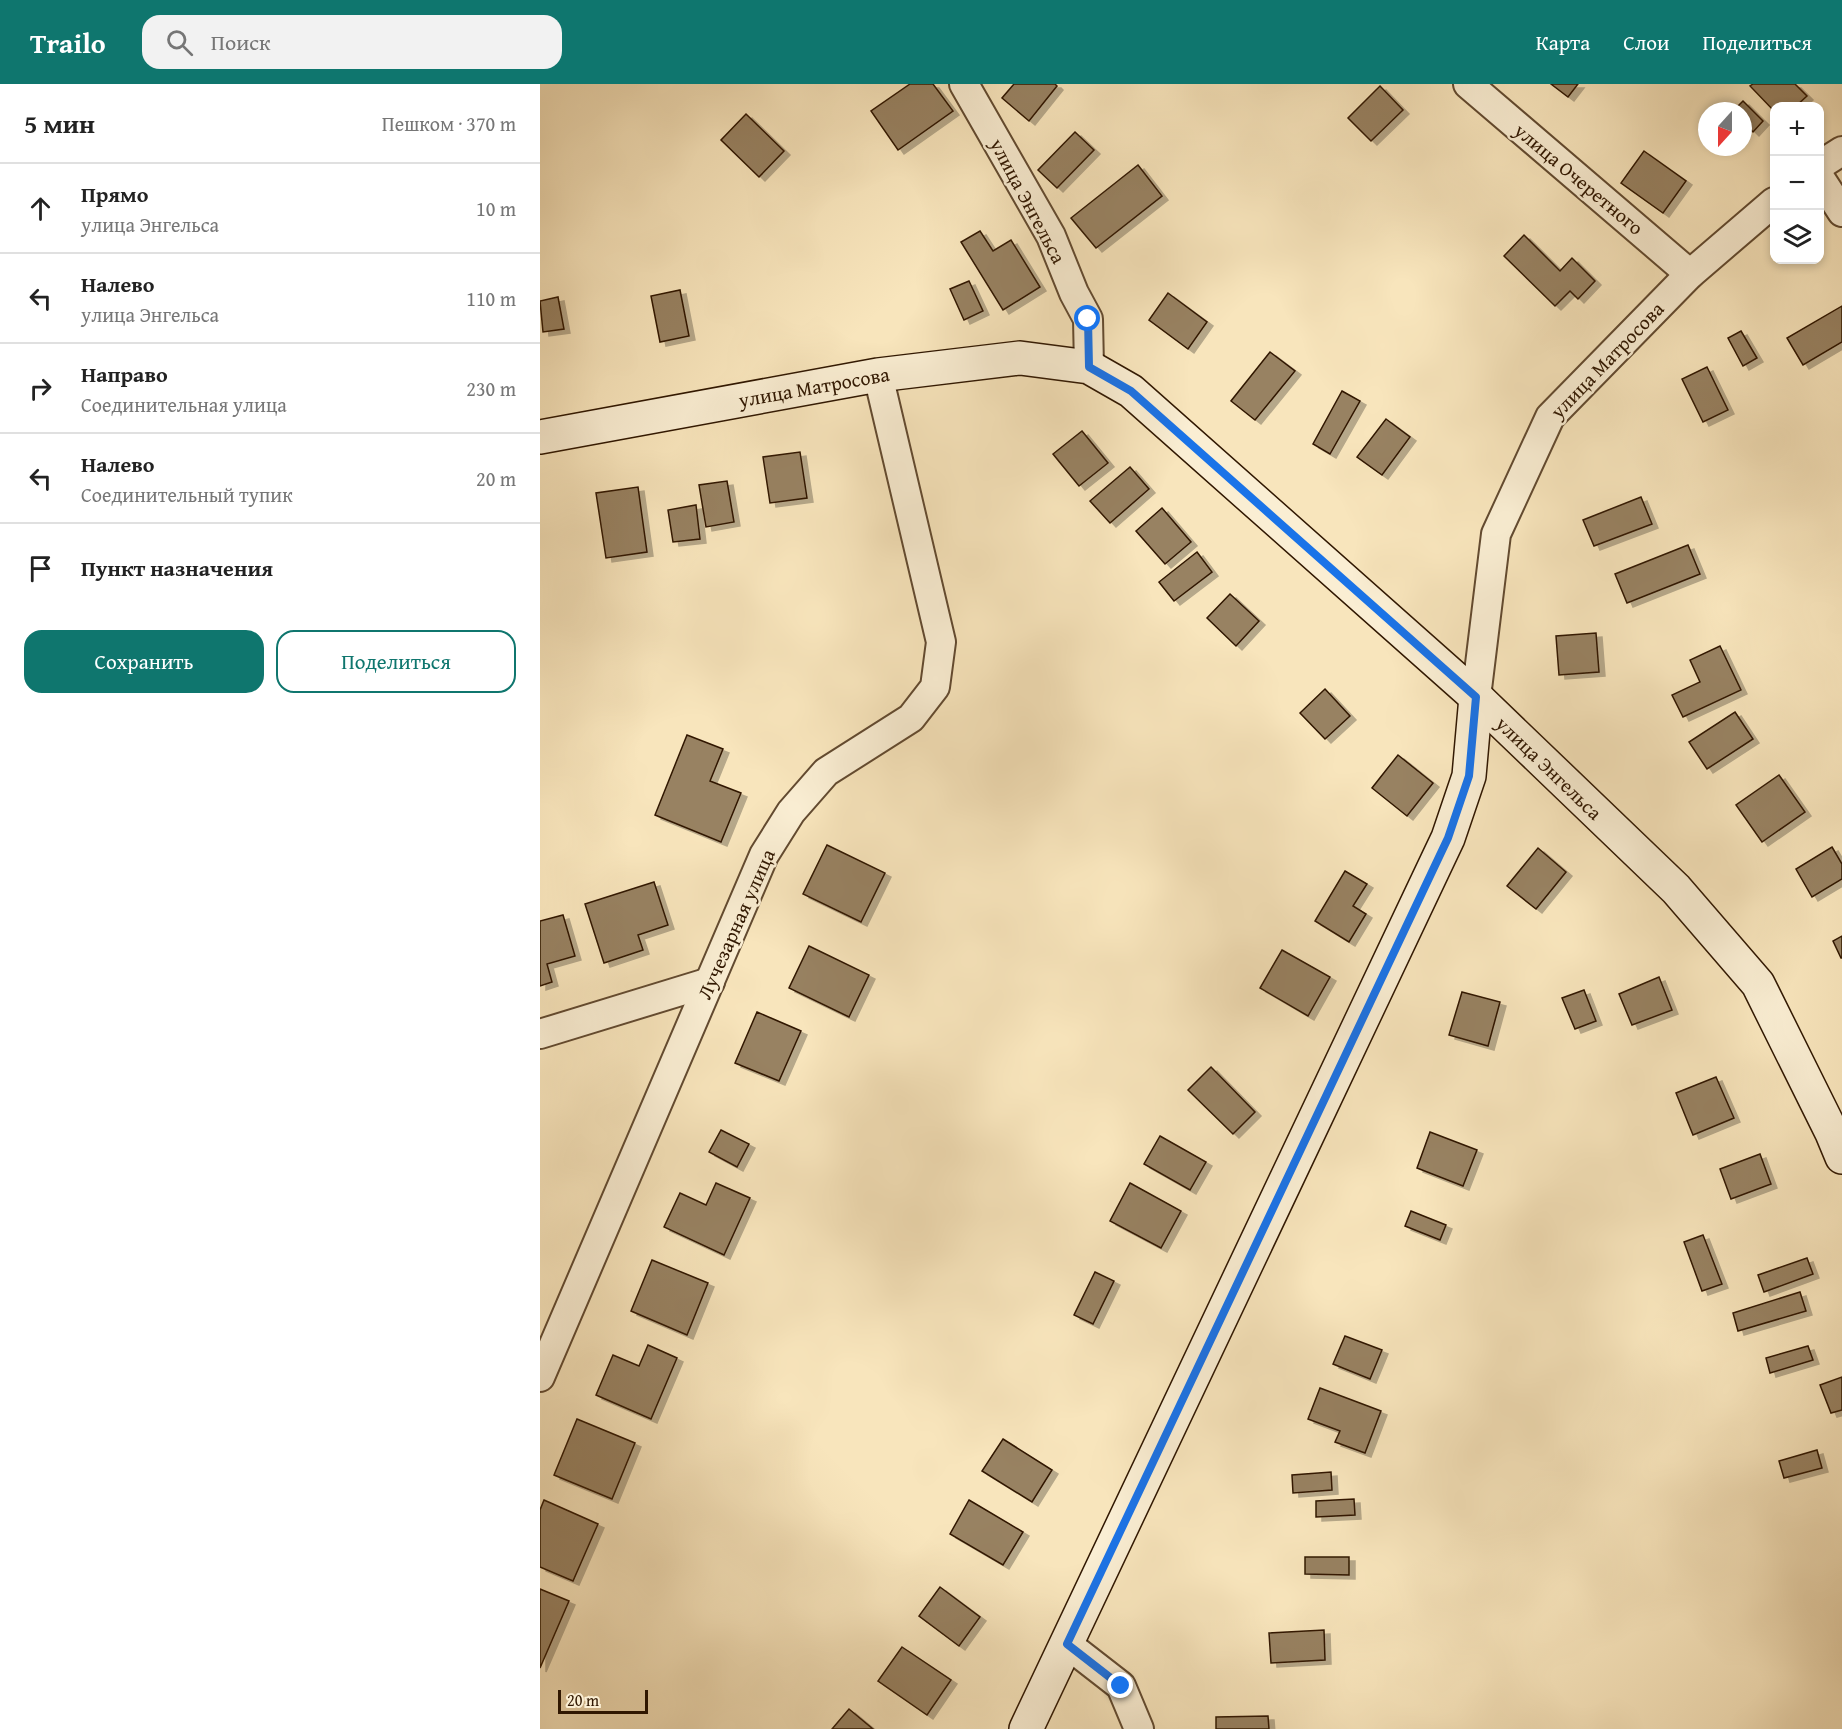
<!DOCTYPE html>
<html lang="ru">
<meta charset="utf-8">
<style>
body{margin:0;font-family:"Gentium Book Plus",serif;background:#f2f2f2;color:#222}
.controls{position:absolute;right:18px;top:18px;display:grid;overflow:hidden;border-radius:12px;box-shadow:0 3px 9px #0003}
.controls button{width:54px;height:54px;display:grid;place-items:center;padding:0;border:0;border-bottom:2px solid #e0e0e0;background:#fff;color:#222;font:30px sans-serif}
.compass{position:absolute;left:1158px;top:18px;width:54px;height:54px;border-radius:50%;background:#fff;box-shadow:0 3px 9px #0003;rotate:201deg}
.scale{position:absolute;left:18px;bottom:15px;width:90px;box-sizing:border-box;padding-left:6px;border:3px solid #301701;border-top:0;font-size:16px;line-height:21px;white-space:nowrap;color:#301701;-webkit-text-stroke:4px #faeed3;paint-order:stroke}
.stop{position:absolute;width:18px;height:18px;margin:-14px;border:4px solid #1a73e8;border-radius:50%;background:#fff}
.stop.end{background:#1a73e8;border-color:#fff;box-shadow:0 2px 6px #0008}
.list{margin:0;padding:0;list-style:none}
h2{display:flex;justify-content:space-between;align-items:center;height:78px;margin:0;padding:0 24px;font-size:26px}
h2 small{font-size:20px;font-weight:400;color:#767676}
.list li{display:grid;grid-template-columns:39px 1fr auto;gap:18px;align-items:center;box-sizing:border-box;height:90px;padding:0 24px;border-top:2px solid #e0e0e0}
.list b{display:block;font-size:22px;white-space:nowrap}
.list p{margin:0;font-size:20px;white-space:nowrap;color:#767676}
.list em{font-size:20px;font-style:normal;color:#767676}
.actions{display:flex;gap:12px;padding:18px 24px}
.actions a{flex:1;padding:14px 0;border:2px solid #0f766e;border-radius:18px;text-align:center;font-size:21px;color:#0f766e}
.actions .main{background:#0f766e;color:#fff}
.icon{flex:none;width:33px;height:33px;fill:none;stroke:currentColor;stroke-width:2;stroke-linecap:round;stroke-linejoin:round}
.map{position:relative;flex:none;width:1302px;height:1645px;overflow:hidden}
header{display:flex;align-items:center;gap:36px;box-sizing:border-box;height:84px;padding:0 30px;background:#0f766e;color:#fff}
header strong{font-size:28px}
nav{display:flex;gap:33px;margin-inline-start:auto;font-size:21px}
.search{width:420px;height:54px;background:#f2f2f2;display:flex;align-items:center;gap:15px;box-sizing:border-box;padding:0 21px;border-radius:18px;color:#767676;font-size:22px}
main{display:flex}
aside{flex:1;background:#fff}
.map>svg:first-child{display:block}
</style>
<header>
<strong>Trailo</strong>
<div class="search"><svg class="icon" aria-label="search" viewBox="0 0 24 24"><circle cx="10" cy="10" r="6"/><path d="M15 15l6 6"/></svg>Поиск</div>
<nav><a>Карта</a><a>Слои</a><a>Поделиться</a></nav>
</header>
<main>
<aside>
<h2>5 мин<small>Пешком · 370 m</small></h2>
<ul class="list">
<li><svg class="icon" aria-label="ahead" viewBox="0 0 24 24"><path d="M12 20V5M6 11l6-6 6 6"/></svg><div><b>Прямо</b><p>улица Энгельса</p></div><em>10 m</em></li>
<li><svg class="icon" aria-label="left" viewBox="0 0 24 24"><path d="M17 20v-9H6M10 6l-5 5 5 5"/></svg><div><b>Налево</b><p>улица Энгельса</p></div><em>110 m</em></li>
<li><svg class="icon" aria-label="right" viewBox="0 0 24 24"><path d="M7 20v-9h11M14 6l5 5-5 5"/></svg><div><b>Направо</b><p>Соединительная улица</p></div><em>230 m</em></li>
<li><svg class="icon" aria-label="left" viewBox="0 0 24 24"><path d="M17 20v-9H6M10 6l-5 5 5 5"/></svg><div><b>Налево</b><p>Соединительный тупик</p></div><em>20 m</em></li>
<li><svg class="icon" aria-label="arrive" viewBox="0 0 24 24"><path d="M6 21V4h12l-3 4 3 4H6"/></svg><div><b>Пункт назначения</b></div></li>
</ul>
<div class="actions"><a class="main">Сохранить</a><a>Поделиться</a></div>
</aside>
<div class="map">
<svg width="1302" height="1645" viewBox="0 0 1302 1645">
<defs>
<filter id="shadow"><feDropShadow dx="6" dy="4" stdDeviation="0" flood-color="#0004"/></filter>
</defs>
<rect width="100%" height="100%" fill="#f8e5bc"/>
<filter id="stains"><feTurbulence type="fractalNoise" baseFrequency=".00333" numOctaves="4"/><feColorMatrix values="0 0 0 0 .2 0 0 0 0 .09 0 0 0 0 .02 0 0 0 .5 -.17"/></filter>
<radialGradient id="worn" r=".72"><stop offset=".6" stop-color="#630" stop-opacity="0"/><stop offset="1" stop-color="#630" stop-opacity=".3"/></radialGradient>
<g fill="#988262" stroke="#301701" stroke-width="1.5" filter="url(#shadow)">
<polygon points="370,0 393,0 413,27 358,66 331,27"/>
<polygon points="474,0 515,0 517,2 489,37 462,14"/>
<polygon points="1011,0 1038,0 1028,13"/>
<polygon points="1213,0 1255,0 1267,12 1256,22 1234,22 1234,27 1210,2"/>
<polygon points="840,2 863,26 831,57 808,34"/>
<polygon points="1203,17 1223,37 1213,48 1203,38 1203,27 1193,27"/>
<polygon points="206,30 244,67 219,93 181,56"/>
<polygon points="535,48 554,66 517,104 498,86"/>
<polygon points="1104,67 1146,97 1123,129 1081,99"/>
<polygon points="598,81 622,112 556,164 531,134"/>
<polygon points="440,147 453,167 471,156 500,203 463,226 421,158"/>
<polygon points="984,151 1020,187 1032,174 1055,197 1038,215 1030,207 1015,222 964,172"/>
<polygon points="429,197 443,227 424,236 410,205"/>
<polygon points="140,206 149,252 120,258 111,212"/>
<polygon points="628,209 667,238 648,265 609,236"/>
<polygon points="18,213 24,245 3,248 0,217"/>
<polygon points="1302,222 1302,258 1263,281 1247,254"/>
<polygon points="1201,247 1217,274 1203,282 1188,254"/>
<polygon points="730,268 755,287 715,336 691,317"/>
<polygon points="1167,283 1188,326 1163,338 1142,295"/>
<polygon points="802,307 820,317 790,370 773,360"/>
<polygon points="846,335 870,353 842,391 817,373"/>
<polygon points="542,347 568,379 539,402 513,370"/>
<polygon points="260,368 267,414 230,419 223,373"/>
<polygon points="590,383 609,405 570,439 550,417"/>
<polygon points="187,397 194,438 166,443 159,401"/>
<polygon points="98,403 107,468 66,474 56,409"/>
<polygon points="1101,413 1112,440 1054,462 1043,436"/>
<polygon points="156,421 160,455 133,458 128,426"/>
<polygon points="622,424 651,458 625,480 596,447"/>
<polygon points="1148,461 1160,490 1087,519 1075,490"/>
<polygon points="657,468 672,488 634,517 619,498"/>
<polygon points="690,510 719,537 696,562 667,534"/>
<polygon points="1056,549 1059,588 1019,591 1016,552"/>
<polygon points="1180,562 1201,606 1143,633 1132,611 1160,598 1150,576"/>
<polygon points="785,605 810,632 785,655 760,629"/>
<polygon points="1195,628 1213,655 1167,685 1149,658"/>
<polygon points="147,651 183,665 170,697 201,709 181,758 115,731"/>
<polygon points="858,671 893,699 867,732 832,704"/>
<polygon points="1239,691 1265,728 1222,758 1196,721"/>
<polygon points="287,761 345,789 321,838 263,810"/>
<polygon points="1292,763 1302,780 1302,795 1272,813 1256,785"/>
<polygon points="998,764 1026,788 996,825 967,802"/>
<polygon points="805,787 827,800 813,822 826,830 809,858 775,837"/>
<polygon points="114,798 128,841 98,851 103,866 64,879 45,820"/>
<polygon points="23,831 35,872 7,880 12,898 0,902 0,837"/>
<polygon points="1302,852 1302,874 1301,874 1293,857"/>
<polygon points="269,862 329,891 309,933 249,904"/>
<polygon points="742,866 790,893 768,932 720,904"/>
<polygon points="1119,893 1132,926 1092,941 1079,910"/>
<polygon points="1044,906 1056,937 1035,945 1022,914"/>
<polygon points="922,908 960,918 948,962 909,951"/>
<polygon points="217,928 261,947 239,997 195,979"/>
<polygon points="671,983 715,1028 693,1050 648,1006"/>
<polygon points="1176,993 1194,1034 1153,1051 1136,1009"/>
<polygon points="181,1046 209,1060 197,1083 169,1068"/>
<polygon points="890,1048 937,1066 923,1102 877,1084"/>
<polygon points="620,1052 666,1078 650,1106 604,1080"/>
<polygon points="1220,1070 1231,1100 1191,1115 1180,1085"/>
<polygon points="176,1099 210,1114 184,1171 124,1143 140,1109 166,1121"/>
<polygon points="590,1099 641,1127 621,1164 570,1137"/>
<polygon points="871,1127 906,1141 900,1156 865,1142"/>
<polygon points="1163,1151 1182,1200 1162,1207 1144,1158"/>
<polygon points="1267,1174 1273,1190 1224,1208 1218,1191"/>
<polygon points="112,1176 168,1199 147,1251 91,1227"/>
<polygon points="555,1188 574,1197 553,1240 534,1231"/>
<polygon points="1260,1208 1266,1227 1198,1247 1193,1229"/>
<polygon points="805,1252 842,1266 830,1295 793,1280"/>
<polygon points="108,1261 137,1274 111,1335 56,1311 73,1271 99,1282"/>
<polygon points="1268,1262 1273,1276 1230,1289 1226,1274"/>
<polygon points="1302,1293 1302,1326 1291,1329 1280,1301"/>
<polygon points="780,1304 841,1327 825,1369 795,1358 800,1347 768,1335"/>
<polygon points="37,1335 95,1359 72,1415 14,1391"/>
<polygon points="463,1355 512,1386 492,1418 442,1387"/>
<polygon points="1277,1366 1282,1384 1244,1394 1239,1377"/>
<polygon points="791,1388 792,1406 753,1409 752,1391"/>
<polygon points="814,1415 815,1431 776,1433 776,1417"/>
<polygon points="4,1416 58,1440 33,1497 0,1483 0,1426"/>
<polygon points="429,1416 483,1448 463,1481 410,1450"/>
<polygon points="765,1473 809,1473 809,1491 765,1490"/>
<polygon points="400,1503 440,1533 419,1562 379,1532"/>
<polygon points="0,1505 29,1517 0,1584"/>
<polygon points="784,1546 785,1576 731,1579 729,1549"/>
<polygon points="362,1563 411,1596 387,1631 338,1597"/>
<polygon points="309,1625 333,1645 292,1645"/>
<polygon points="728,1632 729,1645 676,1645 676,1633"/>
</g>
<g fill="none" stroke-linecap="round" stroke-linejoin="round">
<defs>
<g id="street">
<polyline points="424,0 511,152 534,209 548,235 549,283"/>
<polyline points="928,0 1150,190"/>
<polyline points="1280,81 1302,67"/>
<polyline points="1280,94 1302,128"/>
<polyline points="936,613 956,450 1010,333 1150,190 1234,118"/>
<polyline points="0,950 170,898"/>
<polyline points="0,1293 224,771 251,728 286,688 371,634 395,603 401,558 338,291"/>
<polyline points="527,1560 581,1602 599,1645"/>
</g>
<g id="secondary">
<polyline points="0,353 338,291 480,274 549,283 591,307 936,613 1136,805 1218,900 1292,1049 1302,1073"/>
<polyline points="486,1645 908,754 929,692 936,613"/>
</g>
</defs>
<use href="#street" stroke="#624a30" stroke-width="32"/>
<use href="#secondary" stroke="#301701" stroke-width="36"/>
<use href="#street" stroke="#faeed3" stroke-width="28"/>
<use href="#secondary" stroke="#faeed3" stroke-width="33"/>
</g>
<g fill="none" stroke-linecap="round" stroke-linejoin="round">
<polyline stroke="#1a73e8" stroke-width="8" points="548,235 549,283 591,307 936,613 929,692 908,754 527,1560 581,1602"/>
</g>
<g text-anchor="middle" stroke-width="5" stroke-linejoin="round" paint-order="stroke">
<g font-size="20" fill="#301701" stroke="#faeed3">
<text transform="translate(1039 95) rotate(40)" y="7">улица Очеретного</text>
<text transform="translate(488 117) rotate(62)" y="7">улица Энгельса</text>
<text transform="translate(1067 276) rotate(-46)" y="7">улица Матросова</text>
<text transform="translate(274 303) rotate(-10)" y="7">улица Матросова</text>
<text transform="translate(1009 684) rotate(44)" y="7">улица Энгельса</text>
<text transform="translate(196 840) rotate(-66)" y="7">Лучезарная улица</text>
</g>
</g>
<rect width="100%" height="100%" filter="url(#stains)"/>
<rect width="100%" height="100%" fill="url(#worn)"/>
</svg>
<div class="controls">
<button>+</button>
<button>−</button>
<button><svg class="icon" aria-label="layers" viewBox="0 0 24 24"><path d="M12 4l9 5-9 5-9-5zM3 14l9 5 9-5"/></svg></button>
</div>
<svg class="compass" viewBox="-18 -18 36 36"><path d="M0-13l5 13h-10z" fill="#e53935"/><path d="M0 13l5-13h-10z" fill="#767676"/></svg>
<div class="scale">20 m</div>
<div class="stop" style="left:548px;top:235px"></div>
<div class="stop end" style="left:581px;top:1602px"></div>
</div>
</main>
